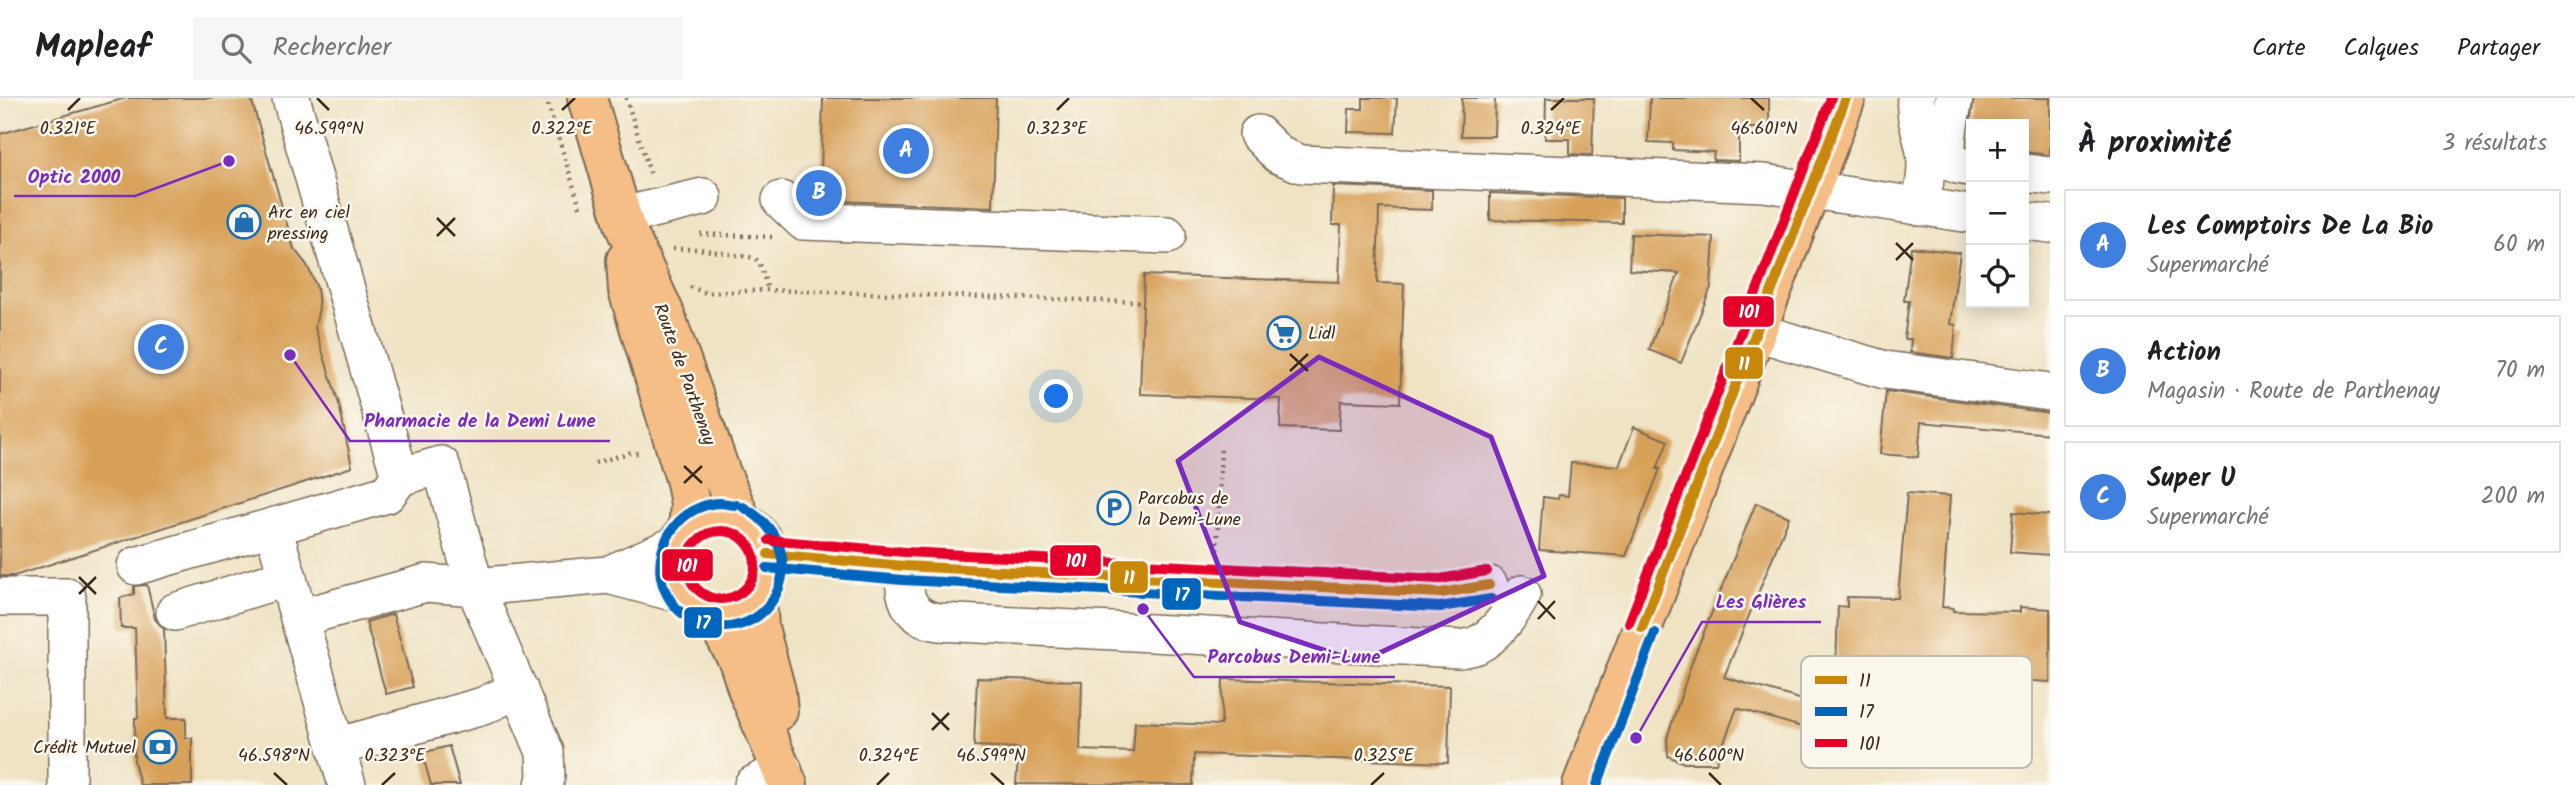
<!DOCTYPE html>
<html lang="fr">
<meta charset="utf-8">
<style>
body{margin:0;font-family:Kalam,sans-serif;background:#f6f6f6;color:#202124}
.controls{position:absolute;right:21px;top:21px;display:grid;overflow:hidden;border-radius:0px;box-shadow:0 4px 18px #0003}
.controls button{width:63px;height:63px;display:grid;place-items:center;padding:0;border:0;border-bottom:2px solid #e0e0e0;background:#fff;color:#202124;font:35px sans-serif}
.you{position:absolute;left:1057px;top:299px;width:24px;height:24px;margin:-18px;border:5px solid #fff;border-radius:50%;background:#1a73e8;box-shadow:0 0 0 10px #1a73e833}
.badge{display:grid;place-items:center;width:46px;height:46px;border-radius:50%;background:#7c3aed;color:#fff;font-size:23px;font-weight:700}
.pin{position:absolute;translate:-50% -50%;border:4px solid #fff;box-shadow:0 2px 7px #0006}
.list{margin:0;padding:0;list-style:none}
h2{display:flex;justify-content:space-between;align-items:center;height:91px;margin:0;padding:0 28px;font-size:30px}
h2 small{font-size:23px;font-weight:400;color:#757577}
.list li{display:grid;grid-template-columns:46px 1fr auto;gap:21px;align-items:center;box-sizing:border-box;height:112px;margin:0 14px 14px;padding:0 14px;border:2px solid #e0e0e0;border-radius:0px}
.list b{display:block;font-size:26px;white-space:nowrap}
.list p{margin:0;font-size:23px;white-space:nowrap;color:#757577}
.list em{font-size:23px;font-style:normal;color:#757577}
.icon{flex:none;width:38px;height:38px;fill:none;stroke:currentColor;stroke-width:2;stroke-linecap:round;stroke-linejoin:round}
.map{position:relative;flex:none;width:2050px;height:687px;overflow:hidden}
header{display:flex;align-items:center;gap:42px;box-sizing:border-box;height:98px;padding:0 35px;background:#fff;border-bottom:2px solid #e0e0e0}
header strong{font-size:33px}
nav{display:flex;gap:38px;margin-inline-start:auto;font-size:24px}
.search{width:490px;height:63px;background:#f6f6f6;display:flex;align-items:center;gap:18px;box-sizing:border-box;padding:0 24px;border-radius:0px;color:#757577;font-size:26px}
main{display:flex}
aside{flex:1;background:#fff}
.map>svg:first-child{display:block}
</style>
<header>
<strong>Mapleaf</strong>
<div class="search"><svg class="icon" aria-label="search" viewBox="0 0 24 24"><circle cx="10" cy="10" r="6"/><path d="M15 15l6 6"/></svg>Rechercher</div>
<nav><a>Carte</a><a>Calques</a><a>Partager</a></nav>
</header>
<main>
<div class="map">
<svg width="2050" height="687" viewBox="0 0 2050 687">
<rect width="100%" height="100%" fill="#fbf7ec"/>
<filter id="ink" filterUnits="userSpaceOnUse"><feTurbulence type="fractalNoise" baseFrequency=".0143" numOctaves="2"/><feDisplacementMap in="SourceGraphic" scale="14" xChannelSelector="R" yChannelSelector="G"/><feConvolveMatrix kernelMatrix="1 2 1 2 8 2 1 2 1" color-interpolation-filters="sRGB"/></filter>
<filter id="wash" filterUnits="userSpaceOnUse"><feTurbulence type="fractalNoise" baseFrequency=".00686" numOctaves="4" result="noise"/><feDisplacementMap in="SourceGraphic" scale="28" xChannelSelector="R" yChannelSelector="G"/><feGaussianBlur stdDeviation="1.57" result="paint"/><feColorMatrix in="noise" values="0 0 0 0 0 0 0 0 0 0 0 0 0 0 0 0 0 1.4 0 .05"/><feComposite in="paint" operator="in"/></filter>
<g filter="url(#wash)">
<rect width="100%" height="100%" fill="#efe3c4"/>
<g id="blocks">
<g fill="#d8a15a">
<polygon points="126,0 251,0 294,151 307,167 317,190 319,209 315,230 339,306 352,369 14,478 0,478 0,36"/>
<polygon points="823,0 996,0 993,109 812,102 805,95 804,78 821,78"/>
<polygon points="1363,0 1397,0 1395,35 1348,34 1349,11 1363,11"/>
<polygon points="1462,0 1495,0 1494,38 1461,38"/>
<polygon points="1546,0 1594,0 1592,57 1570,56 1570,41 1545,41"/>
<polygon points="1650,0 1769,0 1769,30 1739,30 1739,63 1713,62 1714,54 1673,52 1673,45 1648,44"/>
<polygon points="1974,0 2050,0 2050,57 2024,54 2024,26 1970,26"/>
<polygon points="1333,88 1432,92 1432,112 1379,110 1377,185 1404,186 1400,305 1341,303 1339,332 1280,330 1281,301 1140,296 1144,177 1339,184 1341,127 1332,127"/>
<polygon points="1490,95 1622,100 1622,125 1490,122"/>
<polygon points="1631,136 1714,139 1711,189 1681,265 1649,252 1679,175 1629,172"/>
<polygon points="1911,149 1960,155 1950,226 1956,227 1953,260 1910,254 1911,241 1904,241 1909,203 1904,203"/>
<polygon points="1886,293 2050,315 2050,336 1921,324 1918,359 1880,356"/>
<polygon points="1634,329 1668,343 1657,371 1660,371 1626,458 1539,452 1543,399 1558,401 1559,397 1568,398 1571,365 1619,368"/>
<polygon points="1907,395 1950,398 1942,509 1953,510 1953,513 2020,514 2020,509 2050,511 2050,584 2017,582 2017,578 2007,577 2007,574 1996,573 1996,571 1941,569 1940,574 1836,570 1838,508 1847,509 1847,499 1898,500"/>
<polygon points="1756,405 1789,419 1724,579 1806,603 1805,630 1737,610 1716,665 1684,665 1668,658 1667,640 1693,561"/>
<polygon points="2013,414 2050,417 2050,457 2010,454"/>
<polygon points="147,487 155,521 164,531 167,620 186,620 186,640 192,640 192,687 140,687 134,663 135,620 138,620 135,530 121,530 120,500 134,496 134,488"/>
<polygon points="393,516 413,589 386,596 366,524"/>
<polygon points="977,580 1082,583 1080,652 1133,654 1135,624 1221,627 1223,581 1450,588 1448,665 1194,656 1193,687 1016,686 1019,650 974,648"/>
<polygon points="449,648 460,687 431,687 422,655"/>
</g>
</g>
</g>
<g filter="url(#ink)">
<use href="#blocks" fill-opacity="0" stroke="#7a6b58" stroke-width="2"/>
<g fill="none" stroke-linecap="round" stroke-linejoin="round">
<defs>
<g id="minor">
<polyline points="291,0 400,379"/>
<path d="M1916 0C1914 20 1922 35 1925 54 1928 71 1924 92 1920 109"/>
<path d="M1954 0C1952 13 1942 53 1950 62 1954 68 1964 68 1971 69"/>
<polyline points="1258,36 1279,57 1301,66 1764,85 1971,116"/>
<polyline points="2024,75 2050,78"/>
<polyline points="781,102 803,123 1167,137"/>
<polyline points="622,118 703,99"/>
<polyline points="2024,123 2050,126"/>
<polyline points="1756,234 1885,272 2050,294"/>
<polyline points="273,429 347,687"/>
<polyline points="768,456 904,468 1215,485 1441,495 1489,487"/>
<polyline points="136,468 387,396 400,379 441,367 475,489 608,477 678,446"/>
<path d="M904 468C903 497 906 519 939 524L1460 551C1465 550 1472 549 1477 547 1496 538 1513 513 1522 496"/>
<polyline points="608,477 684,497"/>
<polyline points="0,499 67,499 67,687"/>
<polyline points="175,514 288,479"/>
<polyline points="299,520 426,485 475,489 545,654 546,678 544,687"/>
<polyline points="336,649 483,608 519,591"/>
<polyline points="753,687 783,671"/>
</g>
<g id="major">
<polyline points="587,0 625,129 664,214 721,375 742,424"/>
<polyline points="626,162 628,192 686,384 690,406 688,433"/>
<circle cx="721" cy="467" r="48"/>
<polyline points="757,499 759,530 776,593 778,613"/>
<polyline points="711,514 738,562 748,593 788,687"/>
<polyline points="1582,687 1846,0"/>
</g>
</defs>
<use href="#minor" stroke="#7a6b58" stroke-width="40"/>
<use href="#major" stroke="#7a6b58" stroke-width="42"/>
<g stroke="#7a6b58" stroke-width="4.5" stroke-dasharray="2 5" stroke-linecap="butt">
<polyline points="546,0 580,109"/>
<polyline points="626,0 651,78"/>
<polyline points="700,136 772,139"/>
<polyline points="673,151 699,151 755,160 760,166 768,192"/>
<polyline points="690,189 706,195 768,192 1143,204"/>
<polyline points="595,365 629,355 642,355"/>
<polyline points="1217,452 1221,351"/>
</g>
<use href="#minor" stroke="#fff" stroke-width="37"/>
<use href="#major" stroke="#f6be87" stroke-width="38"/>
<defs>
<g id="bus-1">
<polyline points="768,456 904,468 1441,495 1489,487"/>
<polyline points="1642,530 1846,0"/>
</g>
<g id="bus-2">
<path d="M736 407C731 407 725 405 720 405 683 406 655 443 661 479 664 496 675 513 691 521 766 559 825 455 743 409"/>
<polyline points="767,470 903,482 1440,509 1491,501"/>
<polyline points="1597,687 1655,535"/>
</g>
<g id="bus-3">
<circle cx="721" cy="467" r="34"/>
<polyline points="769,442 905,454 1440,481 1487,473"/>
<polyline points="1629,525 1831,0"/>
</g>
</defs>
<use href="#bus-1" stroke="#fbf7ec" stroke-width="16"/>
<use href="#bus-2" stroke="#fbf7ec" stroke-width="16"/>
<use href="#bus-3" stroke="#fbf7ec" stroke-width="16"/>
<use href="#bus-1" stroke="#c88708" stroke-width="10"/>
<use href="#bus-2" stroke="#0065bd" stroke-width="10"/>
<use href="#bus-3" stroke="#e4002b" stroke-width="10"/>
</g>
</g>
<path fill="#7b2cbf" fill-opacity="0.2" stroke="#7b2cbf" stroke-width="5" stroke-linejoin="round" d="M1319 259 1491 339 1544 478 1360 564 1240 524 1178 363Z"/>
<path fill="none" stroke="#3b2a1e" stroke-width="2.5" d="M317 0 329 12M1751 0 1764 12M68 12 80 0M562 12 575 0M1057 12 1069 0M1551 12 1564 0M437 120 455 138M437 138 455 120M1896 145 1913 162M1896 162 1913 145M1290 256 1308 273M1290 273 1308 256M684 368 702 385M684 385 702 368M79 479 96 496M79 496 96 479M1538 503 1555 521M1538 521 1555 503M932 615 949 632M932 632 949 615M274 675 287 687M991 675 1004 687M1709 675 1721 687M382 687 395 675M877 687 889 675M1371 687 1384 675"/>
<defs>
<symbol id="shop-ring" viewBox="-11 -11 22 22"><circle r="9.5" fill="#fbf7ec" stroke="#1f6fb2" stroke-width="1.5"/><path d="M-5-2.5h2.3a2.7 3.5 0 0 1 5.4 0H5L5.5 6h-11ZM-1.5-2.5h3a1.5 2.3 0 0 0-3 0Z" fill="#1f6fb2"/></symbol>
<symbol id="supermarket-ring" viewBox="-11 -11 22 22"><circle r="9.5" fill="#fbf7ec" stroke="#1f6fb2" stroke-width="1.5"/><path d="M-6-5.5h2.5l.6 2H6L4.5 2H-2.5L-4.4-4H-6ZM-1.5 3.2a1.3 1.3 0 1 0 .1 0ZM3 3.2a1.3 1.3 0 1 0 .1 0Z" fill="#1f6fb2"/></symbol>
<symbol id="parking-ring" viewBox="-11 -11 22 22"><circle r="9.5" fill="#fbf7ec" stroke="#1f6fb2" stroke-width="1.5"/><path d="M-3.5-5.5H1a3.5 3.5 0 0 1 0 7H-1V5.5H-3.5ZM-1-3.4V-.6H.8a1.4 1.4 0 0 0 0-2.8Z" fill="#1f6fb2"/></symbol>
<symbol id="bank-ring" viewBox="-11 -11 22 22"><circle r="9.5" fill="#fbf7ec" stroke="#1f6fb2" stroke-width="1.5"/><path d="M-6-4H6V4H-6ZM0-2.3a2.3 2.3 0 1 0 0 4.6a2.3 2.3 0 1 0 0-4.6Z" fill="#1f6fb2"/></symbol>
</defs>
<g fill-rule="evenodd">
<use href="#shop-ring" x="225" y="105" width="38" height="38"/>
<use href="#supermarket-ring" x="1265" y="216" width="38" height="38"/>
<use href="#parking-ring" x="1095" y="391" width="38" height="38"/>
<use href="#bank-ring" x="141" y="630" width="38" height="38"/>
</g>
<g text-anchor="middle" stroke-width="5" stroke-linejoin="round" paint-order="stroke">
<g font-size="18" fill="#3b2a1e" stroke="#fbf7ec" text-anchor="start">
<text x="268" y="120">Arc en ciel<tspan x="268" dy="21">pressing</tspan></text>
<text x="1308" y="241">Lidl</text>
<text x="1138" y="406">Parcobus de<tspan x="1138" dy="21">la Demi-Lune</tspan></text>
<text x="136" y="655" text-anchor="end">Crédit Mutuel</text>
</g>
<g font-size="18" fill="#3b2a1e" stroke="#fbf7ec">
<text transform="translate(685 276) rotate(70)" y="6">Route de Parthenay</text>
</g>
</g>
<rect x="1801" y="558" width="231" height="112" rx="10" fill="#fbf7ec" stroke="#c1baae" stroke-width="2"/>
<rect x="1815" y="578" width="32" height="8" fill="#c88708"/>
<rect x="1815" y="609" width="32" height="9" fill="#0065bd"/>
<rect x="1815" y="641" width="32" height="8" fill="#e4002b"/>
<g font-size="19" fill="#3b2a1e">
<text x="1859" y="589">11</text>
<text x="1859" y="620">17</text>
<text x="1859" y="652">101</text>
</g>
<g font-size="18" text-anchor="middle" fill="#3b2a1e" stroke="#fbf7ec" stroke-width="5" stroke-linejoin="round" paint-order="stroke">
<text x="68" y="36">0.321°E</text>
<text x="329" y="36">46.599°N</text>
<text x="562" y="36">0.322°E</text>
<text x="1057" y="36">0.323°E</text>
<text x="1551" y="36">0.324°E</text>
<text x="1764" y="36">46.601°N</text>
<text x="274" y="663">46.598°N</text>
<text x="395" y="663">0.323°E</text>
<text x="889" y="663">0.324°E</text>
<text x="991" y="663">46.599°N</text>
<text x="1384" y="663">0.325°E</text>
<text x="1709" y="663">46.600°N</text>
</g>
<path fill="none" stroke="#7b2cbf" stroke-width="2.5" d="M229 63L135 98H14M290 257L350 343H610M1636 640L1702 524H1821M1143 511L1194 579H1395"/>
<g fill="#7b2cbf" stroke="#fbf7ec" stroke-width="2.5">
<circle cx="229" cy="63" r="7"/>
<circle cx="290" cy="257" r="7"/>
<circle cx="1636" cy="640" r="7"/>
<circle cx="1143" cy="511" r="7"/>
</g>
<g font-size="19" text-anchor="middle" font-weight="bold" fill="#7b2cbf" stroke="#fbf7ec" stroke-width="5" stroke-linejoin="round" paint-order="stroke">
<text x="74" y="85">Optic 2000</text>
<text x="480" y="329">Pharmacie de la Demi Lune</text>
<text x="1761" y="510">Les Glières</text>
<text x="1294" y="565">Parcobus Demi-Lune</text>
</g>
<g stroke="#fbf7ec" stroke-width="2.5">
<rect x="1722" y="197" width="53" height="33" rx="7" fill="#e4002b"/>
<rect x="1724" y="248" width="40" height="34" rx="7" fill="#c88708"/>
<rect x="1049" y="446" width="53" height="33" rx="7" fill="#e4002b"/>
<rect x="661" y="450" width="53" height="34" rx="7" fill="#e4002b"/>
<rect x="1109" y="462" width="40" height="34" rx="7" fill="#c88708"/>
<rect x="1161" y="479" width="41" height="34" rx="7" fill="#0065bd"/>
<rect x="683" y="508" width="40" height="33" rx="7" fill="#0065bd"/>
</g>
<g font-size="19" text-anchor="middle" font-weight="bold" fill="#fff">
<text x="1749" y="220">101</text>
<text x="1744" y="272">11</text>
<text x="1076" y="469">101</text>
<text x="687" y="474">101</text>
<text x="1129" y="486">11</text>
<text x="1182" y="503">17</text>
<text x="703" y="531">17</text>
</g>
</svg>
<div class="controls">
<button>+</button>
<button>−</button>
<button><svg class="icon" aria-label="locate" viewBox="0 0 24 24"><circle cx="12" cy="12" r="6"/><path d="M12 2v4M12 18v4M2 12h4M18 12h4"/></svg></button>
</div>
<div class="you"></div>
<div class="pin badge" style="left:906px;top:53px;background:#3f7fe0">A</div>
<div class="pin badge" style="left:819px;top:95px;background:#3f7fe0">B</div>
<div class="pin badge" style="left:161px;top:249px;background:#3f7fe0">C</div>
</div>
<aside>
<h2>À proximité<small>3 résultats</small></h2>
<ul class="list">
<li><span class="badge" style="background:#3f7fe0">A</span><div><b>Les Comptoirs De La Bio</b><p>Supermarché</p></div><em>60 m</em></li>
<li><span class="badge" style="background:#3f7fe0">B</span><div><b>Action</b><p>Magasin · Route de Parthenay</p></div><em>70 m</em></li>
<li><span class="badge" style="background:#3f7fe0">C</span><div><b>Super U</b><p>Supermarché</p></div><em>200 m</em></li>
</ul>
</aside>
</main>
